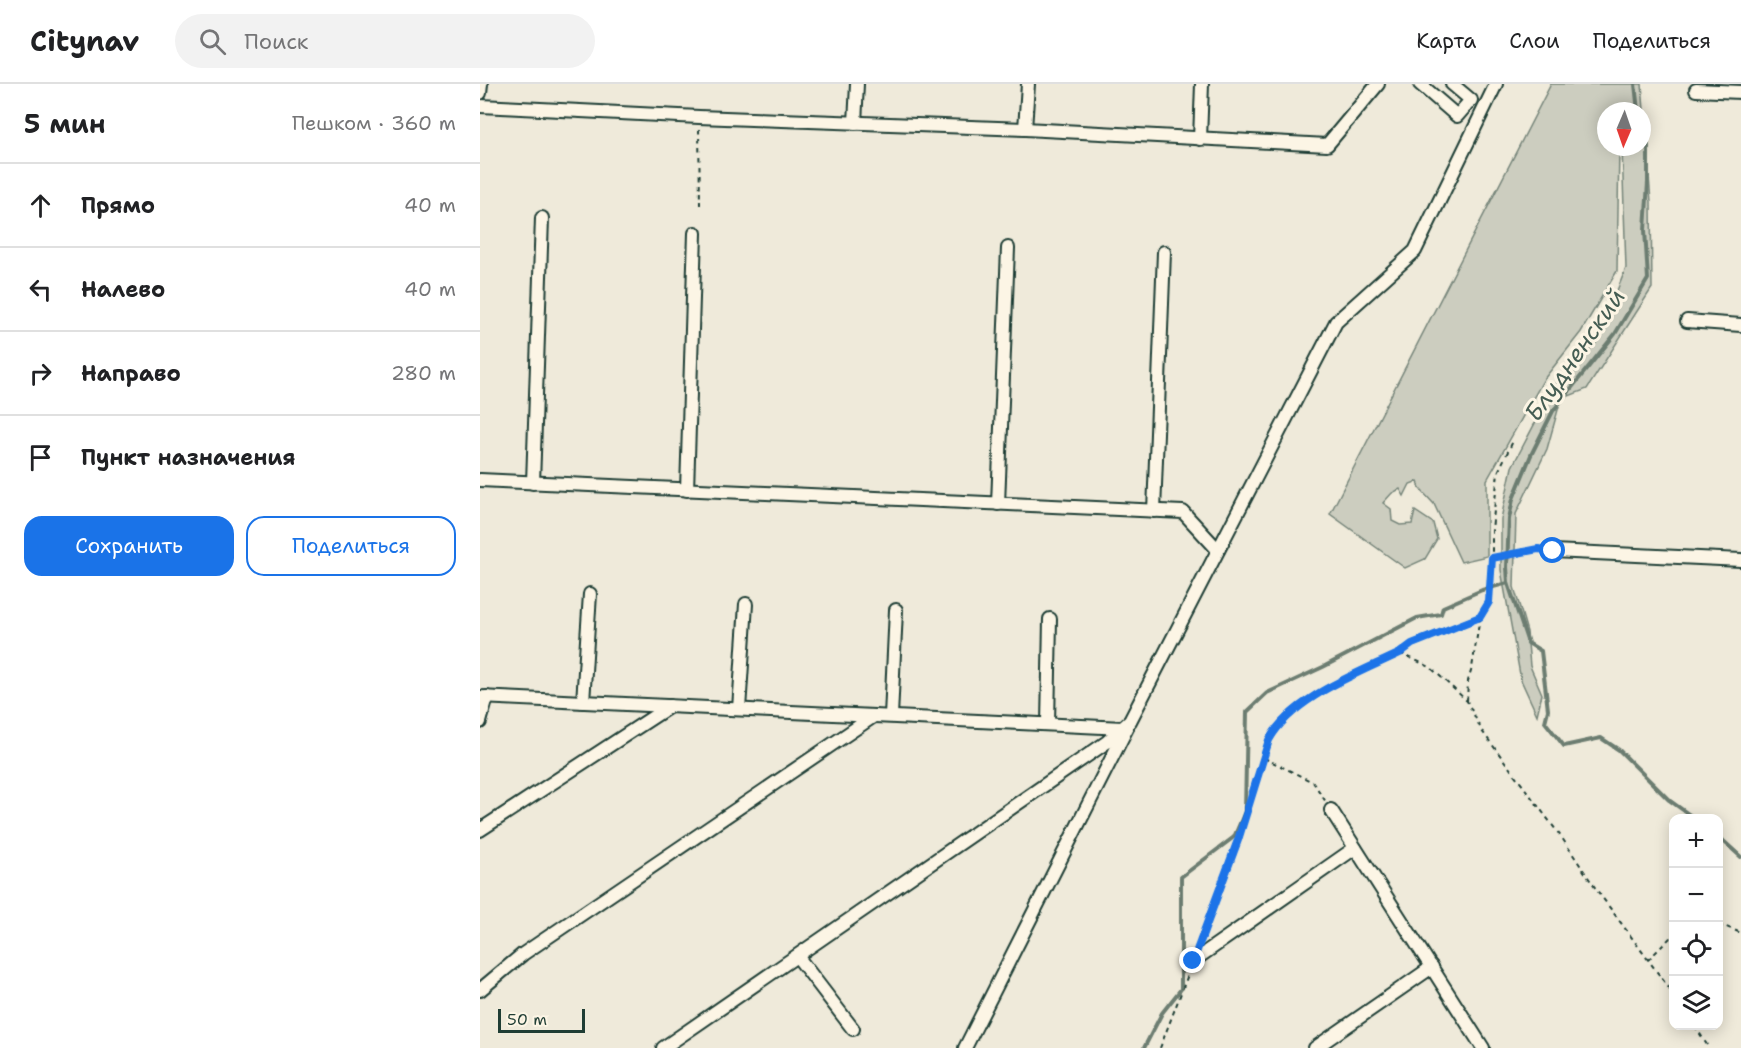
<!DOCTYPE html>
<html lang="ru">
<meta charset="utf-8">
<style>
body{margin:0;font-family:"Shantell Sans",sans-serif;background:#f2f2f2;color:#202124}
.controls{position:absolute;right:18px;bottom:18px;display:grid;overflow:hidden;border-radius:12px;box-shadow:0 3px 15px #0003}
.controls button{width:54px;height:54px;display:grid;place-items:center;padding:0;border:0;border-bottom:2px solid #e0e0e0;background:#fff;color:#202124;font:30px sans-serif}
.compass{position:absolute;left:1117px;top:18px;width:54px;height:54px;border-radius:50%;background:#fff;box-shadow:0 3px 15px #0003;rotate:182deg}
.scale{position:absolute;left:18px;bottom:15px;width:87px;box-sizing:border-box;padding-left:6px;border:3px solid #1f3d34;border-top:0;font-size:16px;line-height:21px;white-space:nowrap;color:#1f3d34;-webkit-text-stroke:4px #fcf5e5;paint-order:stroke}
.stop{position:absolute;width:18px;height:18px;margin:-14px;border:4px solid #1a73e8;border-radius:50%;background:#fff}
.stop.end{background:#1a73e8;border-color:#fff;box-shadow:0 2px 6px #0008}
.list{margin:0;padding:0;list-style:none}
h2{display:flex;justify-content:space-between;align-items:center;height:78px;margin:0;padding:0 24px;font-size:26px}
h2 small{font-size:20px;font-weight:400;color:#757577}
.list li{display:grid;grid-template-columns:39px 1fr auto;gap:18px;align-items:center;box-sizing:border-box;height:84px;padding:0 24px;border-top:2px solid #e0e0e0}
.list b{display:block;font-size:22px;white-space:nowrap}
.list em{font-size:20px;font-style:normal;color:#757577}
.actions{display:flex;gap:12px;padding:18px 24px}
.actions a{flex:1;padding:14px 0;border:2px solid #1a73e8;border-radius:18px;text-align:center;font-size:21px;color:#1a73e8}
.actions .main{background:#1a73e8;color:#fff}
.icon{flex:none;width:33px;height:33px;fill:none;stroke:currentColor;stroke-width:2;stroke-linecap:round;stroke-linejoin:round}
.map{position:relative;flex:none;width:1261px;height:964px;overflow:hidden}
header{display:flex;align-items:center;gap:36px;box-sizing:border-box;height:84px;padding:0 30px;background:#fff;border-bottom:2px solid #e0e0e0}
header strong{font-size:28px}
nav{display:flex;gap:33px;margin-inline-start:auto;font-size:21px}
.search{width:420px;height:54px;background:#f2f2f2;display:flex;align-items:center;gap:15px;box-sizing:border-box;padding:0 21px;border-radius:33px;color:#757577;font-size:22px}
main{display:flex}
aside{flex:1;background:#fff}
.map>svg:first-child{display:block}
</style>
<header>
<strong>Citynav</strong>
<div class="search"><svg class="icon" aria-label="search" viewBox="0 0 24 24"><circle cx="10" cy="10" r="6"/><path d="M15 15l6 6"/></svg>Поиск</div>
<nav><a>Карта</a><a>Слои</a><a>Поделиться</a></nav>
</header>
<main>
<aside>
<h2>5 мин<small>Пешком · 360 m</small></h2>
<ul class="list">
<li><svg class="icon" aria-label="ahead" viewBox="0 0 24 24"><path d="M12 20V5M6 11l6-6 6 6"/></svg><div><b>Прямо</b></div><em>40 m</em></li>
<li><svg class="icon" aria-label="left" viewBox="0 0 24 24"><path d="M17 20v-9H6M10 6l-5 5 5 5"/></svg><div><b>Налево</b></div><em>40 m</em></li>
<li><svg class="icon" aria-label="right" viewBox="0 0 24 24"><path d="M7 20v-9h11M14 6l5 5-5 5"/></svg><div><b>Направо</b></div><em>280 m</em></li>
<li><svg class="icon" aria-label="arrive" viewBox="0 0 24 24"><path d="M6 21V4h12l-3 4 3 4H6"/></svg><div><b>Пункт назначения</b></div></li>
</ul>
<div class="actions"><a class="main">Сохранить</a><a>Поделиться</a></div>
</aside>
<div class="map">
<svg width="1261" height="964" viewBox="0 0 1261 964">
<rect width="100%" height="100%" fill="#efeada"/>
<filter id="ink" filterUnits="userSpaceOnUse"><feTurbulence type="fractalNoise" baseFrequency=".0167" numOctaves="2"/><feDisplacementMap in="SourceGraphic" scale="12" xChannelSelector="R" yChannelSelector="G"/><feConvolveMatrix kernelMatrix="1 2 1 2 8 2 1 2 1" color-interpolation-filters="sRGB"/></filter>
<g filter="url(#ink)">
<polygon fill="#cccdbf" stroke="#76857a" stroke-width="1.5" points="1071,0 1162,0 1171,118 1172,204 1107,305 1081,315 1067,365 1036,430 1034,503 1047,548 1050,582 1062,610 1057,631 1041,596 1021,486 1021,435 1032,383 1075,301 1116,259 1146,184 1142,63 1162,63 1162,27 1126,27 1126,63 1139,63 1137,187 1101,248 1064,295 1007,396 1007,472 981,478 954,420 940,405 938,397 930,400 924,412 920,405 912,409 903,419 911,425 912,437 920,441 932,440 935,427 953,439 957,455 945,475 925,484 850,430"/>
<g fill="none" stroke-linecap="round" stroke-linejoin="round">
<g stroke="#6c7d71" stroke-width="4">
<polyline points="1155,0 1158,27"/>
<polyline points="1162,41 1168,62 1168,98 1165,146 1168,195 1135,250 1073,327 1051,371 1033,415 1029,435 1027,483 1028,499 1048,559 1061,567 1068,626 1065,638 1084,662 1121,654 1139,666 1189,716 1214,734"/>
<polyline points="1238,752 1261,773"/>
<polyline points="664,964 682,929 701,905 701,793 754,753 765,728 767,628 787,609 843,583 937,534 961,530 963,523 1002,506 1028,499"/>
</g>
<defs>
<g id="minor">
<polyline points="940,0 977,32 991,16 972,0"/>
<polyline points="1216,6 1261,8"/>
<polyline points="0,9 1,0"/>
<polyline points="0,22 219,33 545,45 847,61 898,0"/>
<polyline points="375,39 377,0"/>
<polyline points="545,45 548,0"/>
<polyline points="720,55 722,0"/>
<polyline points="1207,237 1261,241"/>
<polyline points="0,396 703,428 738,466"/>
<polyline points="53,399 62,134"/>
<polyline points="207,406 215,149"/>
<polyline points="518,420 528,164"/>
<polyline points="674,427 684,168"/>
<polyline points="1073,467 1261,476"/>
<polyline points="0,613 643,644"/>
<polyline points="103,618 110,510"/>
<polyline points="259,625 266,520"/>
<polyline points="411,632 416,526"/>
<polyline points="0,638 7,613"/>
<polyline points="568,640 570,535"/>
<polyline points="851,726 1003,964"/>
<polyline points="0,746 190,622"/>
<polyline points="317,872 373,945"/>
<polyline points="713,877 875,764"/>
<polyline points="0,906 43,870 394,632"/>
<polyline points="183,964 627,658 650,637 856,238 935,167 1016,0"/>
<polyline points="485,964 647,644"/>
<polyline points="835,964 952,883"/>
</g>
</defs>
<use href="#minor" stroke="#1f3d34" stroke-width="16"/>
<g stroke="#1f3d34" stroke-width="2" stroke-dasharray="4.5 4.5" stroke-linecap="butt">
<polyline points="219,45 220,121"/>
<polyline points="1012,474 1062,465"/>
<polyline points="920,569 950,583 987,617 1002,647 1082,754 1116,805 1194,911"/>
<polyline points="987,617 988,597 992,584 1000,533 1009,518 1012,474 1012,446 1018,388 1034,355"/>
<polyline points="784,674 833,698 846,718"/>
<polyline points="1238,843 1244,842 1261,849"/>
<path d="M719 857 758 756 788 656C813 613 877 590 920 569L932 560 1000 533"/>
<polyline points="1168,876 1190,854 1194,854"/>
<polyline points="1215,942 1229,964"/>
<polyline points="680,964 709,888"/>
</g>
<use href="#minor" stroke="#fcf5e5" stroke-width="12"/>
</g>
</g>
<g fill="none" stroke-linecap="round" stroke-linejoin="round" filter="url(#ink)">
<path stroke="#1a73e8" stroke-width="8" d="M713 877 758 756 789 656C813 613 877 590 920 569L932 560 1000 533 1009 518 1012 474 1058 465 1073 467"/>
</g>
<g text-anchor="middle" stroke-width="6" stroke-linejoin="round" paint-order="stroke">
<g font-size="24" font-style="italic" fill="#455d53" stroke="#fcf5e5">
<text transform="translate(1095 271) rotate(-55)" y="8">Блудненский</text>
</g>
</g>
</svg>
<div class="controls">
<button>+</button>
<button>−</button>
<button><svg class="icon" aria-label="locate" viewBox="0 0 24 24"><circle cx="12" cy="12" r="6"/><path d="M12 2v4M12 18v4M2 12h4M18 12h4"/></svg></button>
<button><svg class="icon" aria-label="layers" viewBox="0 0 24 24"><path d="M12 4l9 5-9 5-9-5zM3 14l9 5 9-5"/></svg></button>
</div>
<svg class="compass" viewBox="-18 -18 36 36"><path d="M0-13l5 13h-10z" fill="#e53935"/><path d="M0 13l5-13h-10z" fill="#757577"/></svg>
<div class="scale">50 m</div>
<div class="stop" style="left:1073px;top:467px"></div>
<div class="stop end" style="left:713px;top:877px"></div>
</div>
</main>
